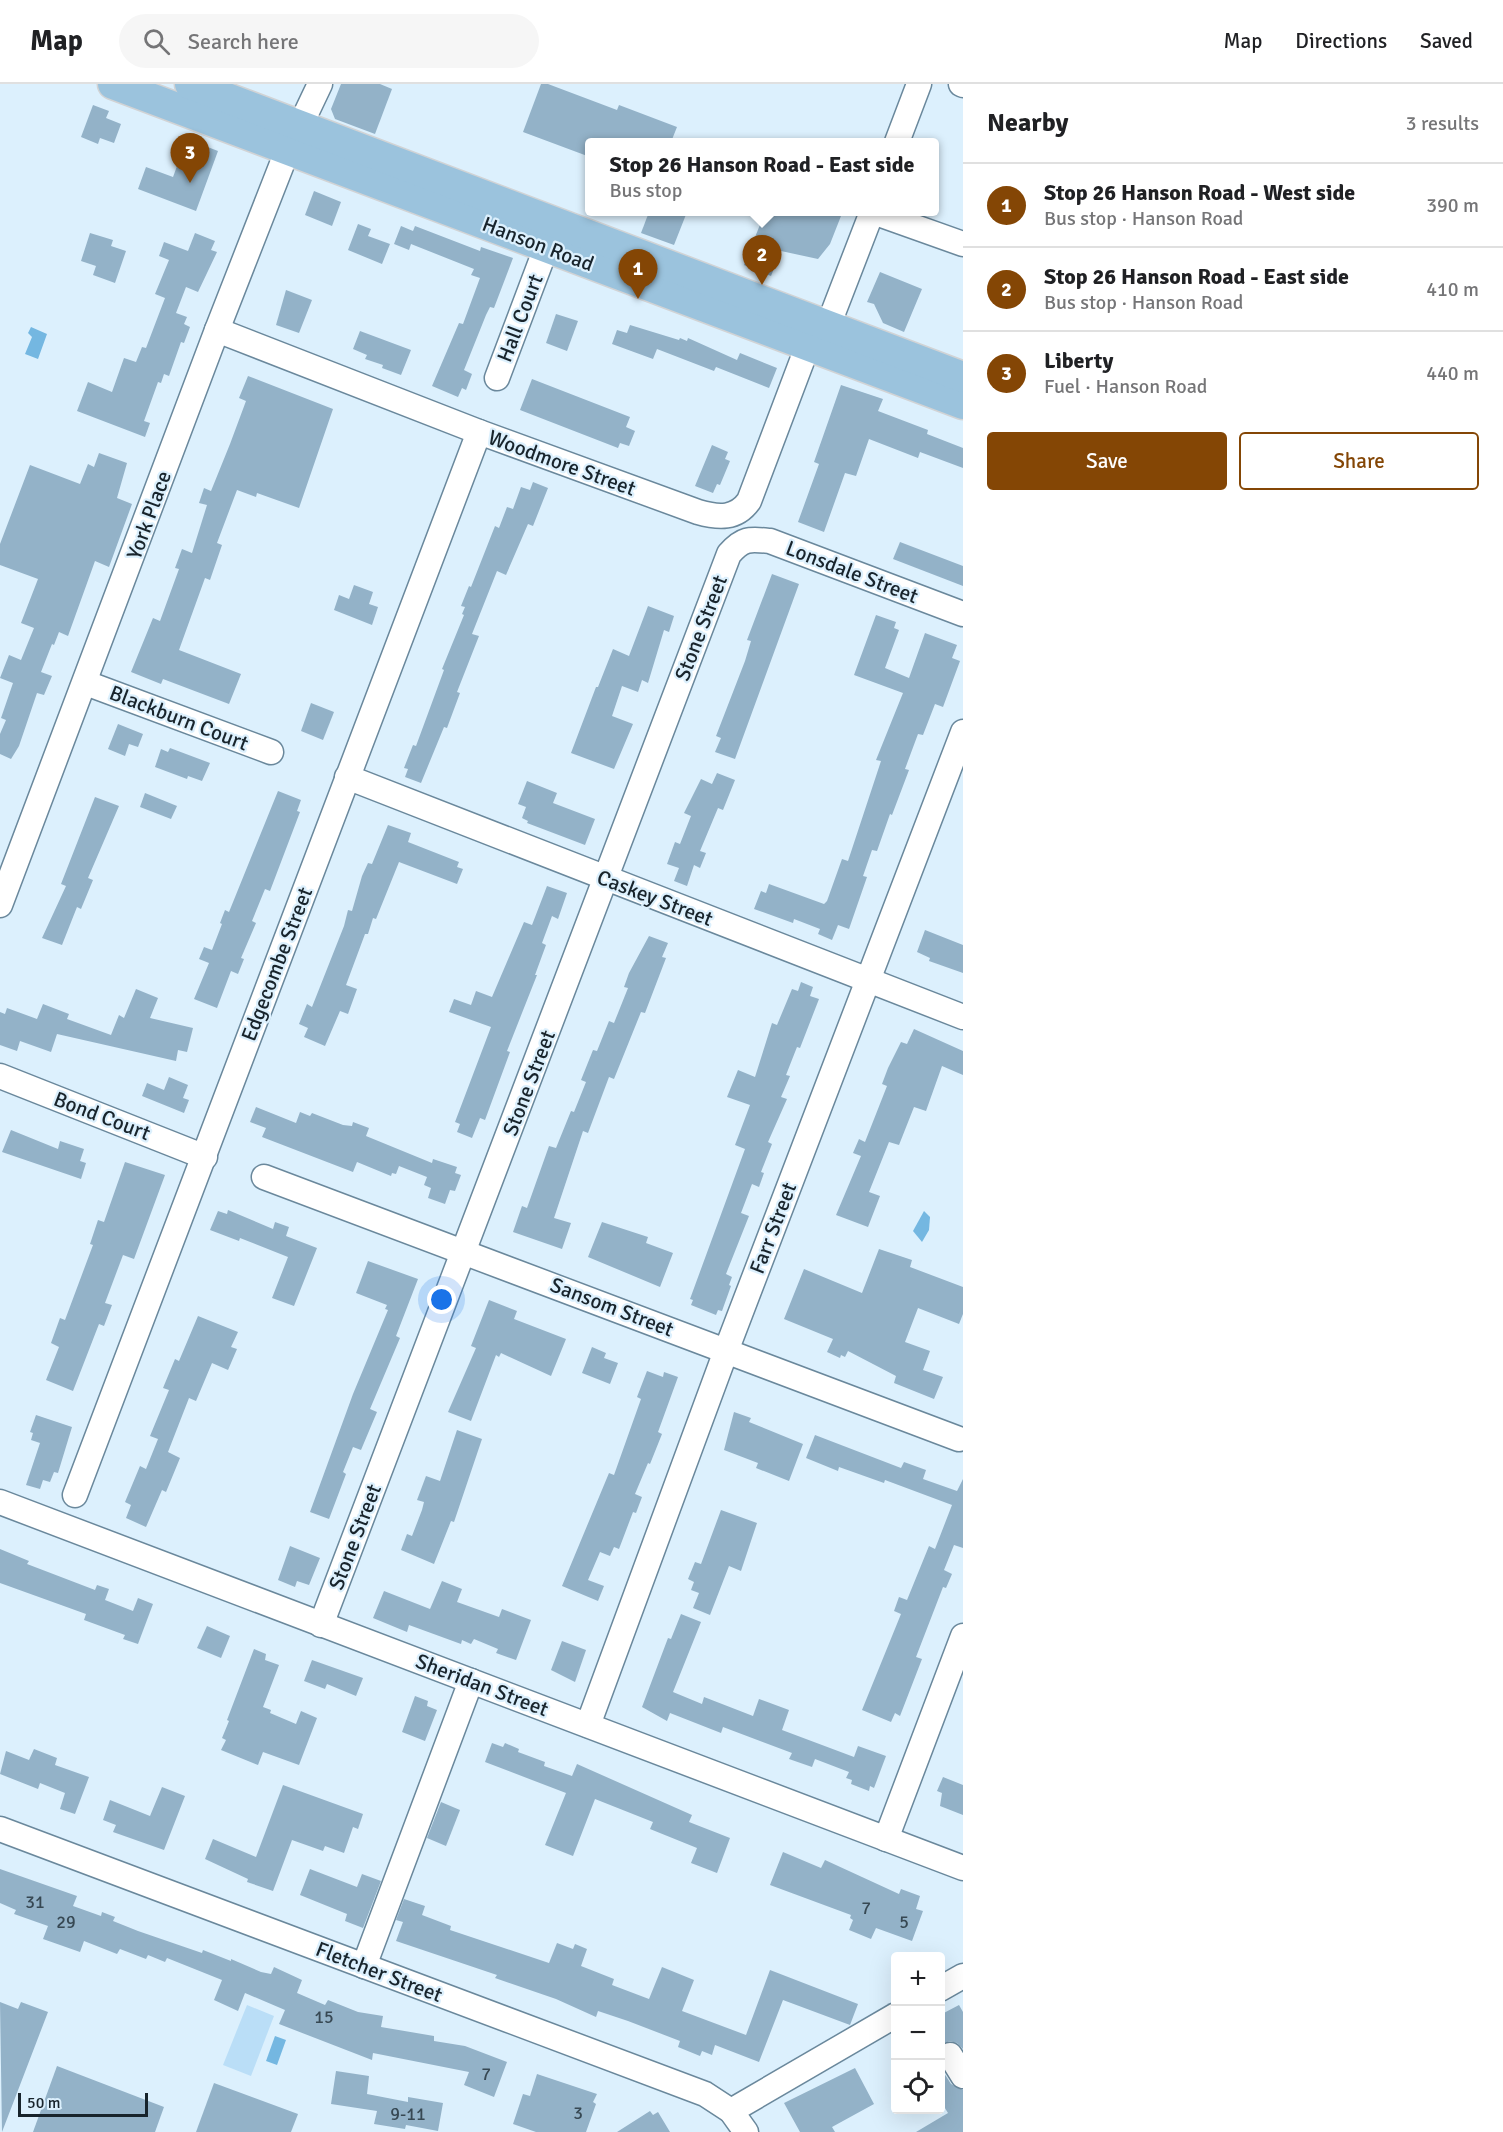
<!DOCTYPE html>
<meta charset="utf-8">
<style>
body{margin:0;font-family:Signika,sans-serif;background:#f6f6f6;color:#202124}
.controls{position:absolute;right:18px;bottom:18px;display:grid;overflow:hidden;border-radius:6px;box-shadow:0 6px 24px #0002}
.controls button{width:54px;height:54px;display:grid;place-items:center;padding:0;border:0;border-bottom:2px solid #e0e0e0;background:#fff;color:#202124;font:30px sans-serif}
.scale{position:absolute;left:18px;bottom:15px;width:130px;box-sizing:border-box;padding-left:6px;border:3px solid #18242c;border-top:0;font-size:16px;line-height:21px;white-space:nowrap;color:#18242c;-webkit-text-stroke:4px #dcf0fd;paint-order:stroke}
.you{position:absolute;left:442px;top:1216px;width:21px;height:21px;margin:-15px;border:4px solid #fff;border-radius:50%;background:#1a73e8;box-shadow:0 0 0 9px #1a73e833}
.badge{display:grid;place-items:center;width:39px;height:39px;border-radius:50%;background:#844605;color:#fff;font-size:20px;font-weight:700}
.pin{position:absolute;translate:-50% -50px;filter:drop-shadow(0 2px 3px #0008)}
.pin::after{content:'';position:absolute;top:32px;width:21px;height:18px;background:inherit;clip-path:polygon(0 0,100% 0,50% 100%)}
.popup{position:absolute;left:585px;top:54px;width:354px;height:78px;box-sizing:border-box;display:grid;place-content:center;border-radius:6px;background:#fff;filter:drop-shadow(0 2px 4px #0005);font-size:20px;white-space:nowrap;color:#757577}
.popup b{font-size:22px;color:#202124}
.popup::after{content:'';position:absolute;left:50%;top:100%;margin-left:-12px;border:12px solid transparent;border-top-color:#fff}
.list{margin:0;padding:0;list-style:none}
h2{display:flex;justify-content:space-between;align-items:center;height:78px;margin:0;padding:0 24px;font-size:26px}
h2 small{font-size:20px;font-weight:400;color:#757577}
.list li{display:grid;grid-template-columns:39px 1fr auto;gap:18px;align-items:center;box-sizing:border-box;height:84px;padding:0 24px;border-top:2px solid #e0e0e0}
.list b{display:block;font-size:22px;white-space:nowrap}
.list p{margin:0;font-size:20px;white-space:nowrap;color:#757577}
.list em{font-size:20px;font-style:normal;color:#757577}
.actions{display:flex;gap:12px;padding:18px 24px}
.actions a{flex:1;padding:14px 0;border:2px solid #844605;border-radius:6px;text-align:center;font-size:21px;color:#844605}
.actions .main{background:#844605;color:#fff}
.icon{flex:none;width:33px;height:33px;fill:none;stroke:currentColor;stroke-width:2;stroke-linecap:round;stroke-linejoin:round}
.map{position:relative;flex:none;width:963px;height:2048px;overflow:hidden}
header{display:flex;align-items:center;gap:36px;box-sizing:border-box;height:84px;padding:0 30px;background:#fff;border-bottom:2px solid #e0e0e0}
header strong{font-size:28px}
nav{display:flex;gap:33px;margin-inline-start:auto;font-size:21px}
.search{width:420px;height:54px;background:#f6f6f6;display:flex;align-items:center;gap:15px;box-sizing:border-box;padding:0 21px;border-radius:33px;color:#757577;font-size:22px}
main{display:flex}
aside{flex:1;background:#fff}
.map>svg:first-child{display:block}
</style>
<header>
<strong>Map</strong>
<div class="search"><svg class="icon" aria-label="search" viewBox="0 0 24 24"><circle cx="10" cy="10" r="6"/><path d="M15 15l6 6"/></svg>Search here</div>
<nav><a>Map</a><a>Directions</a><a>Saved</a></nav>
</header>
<main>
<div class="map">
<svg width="963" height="2048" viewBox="0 0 963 2048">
<rect width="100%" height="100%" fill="#dcf0fd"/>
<polygon fill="#badef7" points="247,1921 274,1932 251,1992 223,1981"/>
<g fill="#74b7e1">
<polygon points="31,243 47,250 38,275 25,270 32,253 28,249"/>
<polygon points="924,1127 930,1133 929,1146 922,1158 913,1147"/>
<polygon points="275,1952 286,1956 277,1981 266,1977"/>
</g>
<g fill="#93b2c8">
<polygon points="341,0 380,0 392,5 375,50 335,35 331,25"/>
<polygon points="541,0 548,0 617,26 619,21 677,43 671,58 590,58 590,73 523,48"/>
<polygon points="93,21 109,27 106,34 121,40 114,59 100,54 98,60 81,53"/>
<polygon points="187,55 218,67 196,127 138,105 146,83 173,93"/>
<polygon points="314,107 341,118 332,142 305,131"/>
<polygon points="649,128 687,128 674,161 641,149"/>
<polygon points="765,128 828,128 841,132 830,160 818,175 781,167 771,192 744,181"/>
<polygon points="358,140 371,145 368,152 390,160 382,180 348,166"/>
<polygon points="401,142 413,147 415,142 480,167 481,163 513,174 494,224 490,223 486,231 464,286 472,290 466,306 462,304 458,313 432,302 459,239 463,240 480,194 471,191 474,185 411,160 409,166 394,160"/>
<polygon points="90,149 113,156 111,162 126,167 115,199 93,191 96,182 81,177"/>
<polygon points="195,149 215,157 211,166 217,168 198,208 186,203 176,229 187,233 184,240 190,243 184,259 181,258 169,292 164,290 161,299 158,298 144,337 150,339 145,353 77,327 88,298 112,308 124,274 136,278 142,263 146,264 165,214 155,210 169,176 159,172 164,158 188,167"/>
<polygon points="880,188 922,205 904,248 883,239 874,220 867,218"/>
<polygon points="286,206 312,216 299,249 276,241"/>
<polygon points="556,230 578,237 567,267 546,259"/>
<polygon points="630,241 679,256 680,254 687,257 688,254 737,276 740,269 777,284 769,304 716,283 714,287 657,265 653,275 612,260 617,246 627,249"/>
<polygon points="360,247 411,266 401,291 382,284 383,281 365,275 367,271 353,265"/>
<polygon points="248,292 333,325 299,424 257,409 256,413 237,406 217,459 222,461 210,496 205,494 179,566 241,590 229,620 163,595 161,600 131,588 153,534 160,537 179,485 175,484 182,465 192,469 207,421 199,419 204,404 211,407 230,360 246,317 239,314"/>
<polygon points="532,295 630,333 626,343 635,347 629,362 620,359 618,364 520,326"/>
<polygon points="841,301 883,315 878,327 928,346 927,350 963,364 963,384 920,368 918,374 869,355 856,392 845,389 824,448 798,438 819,380 814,378"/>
<polygon points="712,361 728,368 725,375 730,377 720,401 717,400 713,409 695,402"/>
<polygon points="99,369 127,379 117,414 132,420 109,483 95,477 68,552 59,548 54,561 52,560 41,588 52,592 44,611 37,609 19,662 11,675 0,670 0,650 6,636 1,634 13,599 0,594 9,571 21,576 34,544 21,539 38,495 0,481 0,460 30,381 80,400 88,380 94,383"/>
<polygon points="533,398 548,404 533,442 528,440 506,491 497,487 472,550 479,552 457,608 460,609 447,644 444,643 421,699 405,693 408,685 404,684 413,661 416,662 444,586 442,585 464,531 462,530 465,523 461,522 469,502 471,503 495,442 499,444 507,423 513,425 521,403 530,406"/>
<polygon points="900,458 963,482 963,502 893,475"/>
<polygon points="772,490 799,500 735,675 715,668 721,654 716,652 745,577 751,557 747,556"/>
<polygon points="354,501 373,508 369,520 378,523 372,541 334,526 339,511 349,515"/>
<polygon points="648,522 674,532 669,548 664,546 648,599 642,596 638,608 622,602 612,632 633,640 614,685 571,669 596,603 598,603 613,565 629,572"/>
<polygon points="876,531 896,538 894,544 899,546 885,584 909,594 925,549 957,561 952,574 960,577 943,623 935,620 923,651 918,650 905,685 909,686 892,731 890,730 877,767 872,766 863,792 867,793 849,845 838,841 832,856 818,850 820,845 794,835 793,839 754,825 761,807 766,809 769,800 824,820 827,817 842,775 848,777 881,677 876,676 903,609 854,591"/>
<polygon points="311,619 334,628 323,656 301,647"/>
<polygon points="118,640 143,650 138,663 129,660 125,672 108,665"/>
<polygon points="170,664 210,679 202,697 188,692 187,695 155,683 161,665 168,668"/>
<polygon points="717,689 735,696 723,726 718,724 700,767 706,769 700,784 694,781 687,802 674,797 679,784 667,780 675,758 680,760 691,732 684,729 701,695 712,700"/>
<polygon points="527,697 557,709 553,719 595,735 585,761 527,739 528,737 522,734 526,723 518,720"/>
<polygon points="278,707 301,716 297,727 300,728 270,807 265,805 252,837 256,839 241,874 244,875 238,890 231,887 217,924 194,915 209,879 199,875 204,863 212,866 222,840 220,839 225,826 229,828"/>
<polygon points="145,709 177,722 171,735 140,723"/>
<polygon points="95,713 119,722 88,794 93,796 81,825 77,823 62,861 42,854 66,802 61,800"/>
<polygon points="388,741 411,749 408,758 459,778 457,783 463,785 457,800 399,778 376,835 373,834 368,850 365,850 346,901 357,905 348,930 340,927 325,962 304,953 308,944 299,940 307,920 312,923 344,842 348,826 352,827 362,792 368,779 372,780"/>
<polygon points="547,802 567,809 558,835 552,832 542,859 546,861 535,891 537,891 507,967 510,968 485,1036 480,1034 472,1054 457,1048 460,1040 455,1038 491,943 449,928 454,915 471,921 476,907 492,913 524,838 532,841"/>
<polygon points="925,846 963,861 963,889 929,877 930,874 917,868"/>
<polygon points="649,852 668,859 662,873 666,874 645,929 641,928 614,995 609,993 588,1049 583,1047 554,1134 571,1139 562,1165 513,1148 522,1122 527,1124 549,1062 556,1064 571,1027 574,1028 586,998 581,996 593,966 597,967 609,937 614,939 628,904 624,903 629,889"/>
<polygon points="801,898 813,903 810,912 819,915 800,964 797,963 786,991 790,992 781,1013 787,1015 768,1058 772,1060 761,1088 764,1089 759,1103 752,1100 741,1129 749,1132 726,1190 732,1193 729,1201 731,1202 722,1227 718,1226 716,1231 691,1221 693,1216 690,1215 745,1065 735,1061 750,1021 727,1013 738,986 755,993 772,939 777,941 792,905 798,907"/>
<polygon points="136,905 158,914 150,934 193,944 187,968 178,966 176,977 57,950 51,968 20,957 17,967 0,961 0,928 5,930 7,924 37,935 43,920 69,930 67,935 111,951 119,931 124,934"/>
<polygon points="914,945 963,967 963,991 942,982 926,1027 914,1023 899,1061 889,1058 869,1108 880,1112 868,1143 836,1131 861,1072 853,1069 859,1055 865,1058 887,1002 882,1000 888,984 901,958 907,960"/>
<polygon points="169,993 188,1001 183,1014 189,1016 184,1029 142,1012 147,999 164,1006"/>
<polygon points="256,1023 296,1039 300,1028 310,1032 312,1029 343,1041 352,1042 353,1038 369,1044 366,1052 432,1079 433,1075 457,1083 455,1089 461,1091 455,1107 450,1106 445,1120 428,1114 431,1104 424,1101 427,1093 399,1082 396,1090 392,1089 391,1092 357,1078 353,1088 262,1053 266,1044 250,1038"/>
<polygon points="11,1046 58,1065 60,1057 84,1065 80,1077 86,1079 81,1095 2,1068"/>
<polygon points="125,1078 165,1091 134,1175 123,1171 105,1219 112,1221 104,1242 99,1240 73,1307 46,1296 59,1263 51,1259 60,1234 65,1236 93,1161 90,1160 98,1136 104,1138"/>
<polygon points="228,1126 273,1145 275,1138 289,1143 286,1152 317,1164 294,1222 272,1214 288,1173 240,1154 239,1157 210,1146 218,1127 227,1130"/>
<polygon points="602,1138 648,1153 646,1159 673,1169 660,1203 588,1173"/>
<polygon points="879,1165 912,1176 910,1183 963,1203 963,1230 959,1240 918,1224 905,1258 930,1267 923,1286 943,1293 934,1315 894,1299 896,1292 848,1267 845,1273 841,1271 840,1274 827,1268 833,1255 784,1235 804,1185 862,1209"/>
<polygon points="368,1177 418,1195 396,1252 400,1254 370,1325 377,1328 361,1366 353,1363 343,1388 346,1390 329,1435 310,1428 353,1310 388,1226 385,1225 387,1221 356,1209"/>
<polygon points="489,1216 517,1227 514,1235 566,1255 551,1292 501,1269 499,1273 496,1271 471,1337 448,1328 476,1264 471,1262"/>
<polygon points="198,1232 238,1248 231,1263 237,1265 228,1286 212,1279 196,1317 189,1314 168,1368 180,1374 166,1408 162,1406 146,1443 126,1434 131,1421 125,1418 140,1382 146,1385 158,1355 150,1352 169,1306 163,1304 175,1275 179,1277"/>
<polygon points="592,1263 606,1269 604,1274 618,1279 610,1300 582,1289"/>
<polygon points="647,1287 663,1293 664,1288 678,1293 658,1348 662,1350 650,1380 648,1379 635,1410 642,1413 636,1429 633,1428 619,1465 614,1463 610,1472 600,1468 588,1496 604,1502 598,1517 562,1502 609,1389 614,1391 641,1315 637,1313"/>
<polygon points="734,1328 751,1334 749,1338 803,1360 789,1397 756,1384 758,1379 724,1366"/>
<polygon points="36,1331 72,1343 58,1389 54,1388 50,1398 43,1396 40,1405 26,1401 40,1359 31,1356 33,1349 30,1348"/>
<polygon points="457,1346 482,1355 454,1438 451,1437 434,1480 401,1466 407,1450 412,1452 422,1426 424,1418 417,1416 426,1392 440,1397"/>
<polygon points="815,1351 901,1384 904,1378 926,1386 923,1395 957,1407 963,1395 963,1464 954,1461 944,1486 952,1490 946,1504 943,1503 916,1573 922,1575 900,1632 895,1629 891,1638 862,1626 901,1530 894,1527 899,1513 907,1516 929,1462 935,1465 952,1421 885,1396 884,1399 839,1383 838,1387 806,1374"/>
<polygon points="721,1426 757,1439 741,1487 729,1482 710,1531 693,1524 699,1509 691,1506 694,1498 688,1495 695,1478 701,1480"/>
<polygon points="290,1462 320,1474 309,1501 297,1497 295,1503 278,1496"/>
<polygon points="0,1465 29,1477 27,1480 95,1506 97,1501 109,1505 105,1516 133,1527 138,1514 153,1520 138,1560 123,1555 125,1551 84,1536 86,1530 0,1499"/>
<polygon points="442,1497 462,1505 457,1518 499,1533 502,1525 531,1536 516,1576 496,1569 498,1565 474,1555 471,1560 462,1556 461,1560 409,1541 407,1548 373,1534 384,1507 430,1525"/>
<polygon points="681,1530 701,1538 673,1608 702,1620 704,1613 753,1632 759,1615 789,1626 782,1646 854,1673 858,1662 886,1672 874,1704 870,1702 869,1707 851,1700 852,1696 846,1694 849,1688 815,1675 812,1683 789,1675 792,1669 723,1643 721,1649 670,1629 667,1637 642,1623 668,1554 671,1555"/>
<polygon points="207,1542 230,1552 221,1574 197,1564"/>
<polygon points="562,1557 586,1566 575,1598 551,1586"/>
<polygon points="254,1565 266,1570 265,1576 279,1581 263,1623 271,1626 270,1629 296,1640 301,1627 317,1634 299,1681 263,1668 258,1681 221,1666 226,1656 222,1654 229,1637 227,1636"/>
<polygon points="312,1576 363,1594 356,1612 327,1600 325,1605 304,1597"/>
<polygon points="415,1612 428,1617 427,1622 437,1626 425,1657 402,1648"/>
<polygon points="492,1659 503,1663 505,1659 519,1665 518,1668 545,1678 544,1682 572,1692 577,1680 692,1731 689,1738 730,1754 717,1789 691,1779 697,1764 650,1745 653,1738 595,1715 573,1772 545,1761 566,1709 485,1678"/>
<polygon points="34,1665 57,1674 55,1681 89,1693 75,1730 60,1725 65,1709 40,1699 38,1705 0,1690 6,1667 29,1676"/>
<polygon points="943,1693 963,1701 963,1731 940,1722 942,1709 937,1707"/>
<polygon points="283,1701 363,1730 358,1745 353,1743 344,1769 325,1762 323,1767 292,1756 273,1807 247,1798 248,1795 205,1775 213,1755 256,1773"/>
<polygon points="162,1703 185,1712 164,1766 113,1748 116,1741 103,1736 110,1716 150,1732"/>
<polygon points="441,1718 460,1726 446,1762 427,1754"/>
<polygon points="783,1768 821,1784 825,1776 899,1810 901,1805 920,1812 916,1825 923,1827 912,1857 876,1844 871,1855 849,1846 853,1836 850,1834 851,1831 770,1801"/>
<polygon points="0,1785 77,1812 73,1822 101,1832 102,1828 115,1833 113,1837 138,1847 202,1869 203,1866 231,1877 231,1875 261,1888 271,1890 274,1883 302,1896 297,1909 325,1921 328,1916 358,1928 383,1932 381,1943 434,1952 434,1957 465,1962 507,1978 494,2013 464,2001 469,1988 373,1969 372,1976 279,1940 285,1926 245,1909 238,1927 214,1916 222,1896 167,1874 165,1878 148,1871 146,1875 120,1865 117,1870 84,1857 80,1868 43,1855 48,1842 14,1830 16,1826 0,1819"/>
<polygon points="310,1785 357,1803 362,1790 381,1797 363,1844 345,1837 347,1830 300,1811"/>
<polygon points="404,1815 425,1822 422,1831 451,1842 450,1846 549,1879 557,1859 573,1865 575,1860 587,1865 581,1882 614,1895 612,1901 649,1915 662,1883 694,1896 682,1927 746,1951 770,1886 858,1920 850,1941 783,1916 759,1978 715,1961 712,1971 702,1967 700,1972 678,1963 680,1957 628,1937 598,1927 596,1933 556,1915 495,1894 497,1891 396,1857 403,1838 396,1836"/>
<polygon points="0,1918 18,1925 21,1918 48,1928 2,2048"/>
<polygon points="959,1921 963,1928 963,1965 957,1959 950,1957 940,1961 940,1931"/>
<polygon points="57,1982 164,2023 155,2048 33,2048"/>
<polygon points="940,1983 951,2000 963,2006 963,2048 916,2048 948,2029 940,2016"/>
<polygon points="855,1984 874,2020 832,2043 835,2048 800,2048 784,2019"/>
<polygon points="336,1987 369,1992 367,2010 408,2018 408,2013 443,2019 438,2047 406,2041 405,2045 374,2040 377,2027 331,2020"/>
<polygon points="537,1990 597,2010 593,2018 596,2020 586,2048 536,2048 513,2040 523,2010 530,2012"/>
<polygon points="214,1999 298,2030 291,2048 196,2048"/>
<polygon points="650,2027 653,2031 658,2028 670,2048 617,2048"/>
</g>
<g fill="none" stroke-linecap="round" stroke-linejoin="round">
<defs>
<g id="minor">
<polyline points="961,0 963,1"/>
<polyline points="897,58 919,0"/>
<polyline points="873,128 963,160"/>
<polyline points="828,242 872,128"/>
<path d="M217 246 479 348 698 428C719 434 736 435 749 417L808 261"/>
<polyline points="497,294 552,148"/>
<polyline points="86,599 271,668"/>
<polyline points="347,693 963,933"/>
<polyline points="0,821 217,246 282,80 320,0"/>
<polyline points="0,992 205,1073"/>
<polyline points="264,1093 959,1355"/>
<polyline points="75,1411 479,348"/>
<polyline points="0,1418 963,1784"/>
<path d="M321 1541 729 470C743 454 749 455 770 457L963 530"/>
<polyline points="588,1641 726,1267 963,648"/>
<polyline points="0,1745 705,2010 731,2027 746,2048"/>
<polyline points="886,1755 963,1552"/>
<polyline points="364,1882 471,1597"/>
<polyline points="940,1905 963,1892"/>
<polyline points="950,1971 963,1992"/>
<polyline points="731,2027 896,1931"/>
</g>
<g id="major">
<polyline points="113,0 963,320"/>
<polyline points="190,0 963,293"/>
</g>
</defs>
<use href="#minor" stroke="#6a889c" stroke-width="27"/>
<use href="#major" stroke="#d1d3d5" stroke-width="33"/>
<use href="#minor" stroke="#fff" stroke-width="24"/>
<use href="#major" stroke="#9bc3dd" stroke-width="30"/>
</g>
<g text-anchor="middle" stroke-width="4.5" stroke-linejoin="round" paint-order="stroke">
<g font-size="18" fill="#374853">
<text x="35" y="1824">31</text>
<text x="866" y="1830">7</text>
<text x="66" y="1844">29</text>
<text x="904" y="1844">5</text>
<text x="324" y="1939">15</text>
<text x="486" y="1996">7</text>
<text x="578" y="2035">3</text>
<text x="408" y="2036">9-11</text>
</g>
<g font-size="21" fill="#18242c" stroke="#dcf0fd">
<text transform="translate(538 160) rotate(21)" y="7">Hanson Road</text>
<text transform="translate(520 234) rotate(-69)" y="7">Hall Court</text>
<text transform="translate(562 379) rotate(20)" y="7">Woodmore Street</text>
<text transform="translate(149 431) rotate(-70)" y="7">York Place</text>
<text transform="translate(852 488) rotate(21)" y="7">Lonsdale Street</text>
<text transform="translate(701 544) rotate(-69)" y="7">Stone Street</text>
<text transform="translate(179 634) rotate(21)" y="7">Blackburn Court</text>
<text transform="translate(655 814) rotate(21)" y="7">Caskey Street</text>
<text transform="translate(277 880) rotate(-69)" y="7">Edgecombe Street</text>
<text transform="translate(529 999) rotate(-69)" y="7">Stone Street</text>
<text transform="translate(102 1032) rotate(21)" y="7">Bond Court</text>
<text transform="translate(773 1144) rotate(-69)" y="7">Farr Street</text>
<text transform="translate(612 1223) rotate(21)" y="7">Sansom Street</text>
<text transform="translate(355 1453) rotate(-69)" y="7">Stone Street</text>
<text transform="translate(482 1601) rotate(21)" y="7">Sheridan Street</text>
<text transform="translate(379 1888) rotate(21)" y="7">Fletcher Street</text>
</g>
</g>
</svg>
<div class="controls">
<button>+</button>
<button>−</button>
<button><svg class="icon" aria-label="locate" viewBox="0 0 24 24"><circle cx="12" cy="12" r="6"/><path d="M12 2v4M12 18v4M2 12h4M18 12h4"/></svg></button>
</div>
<div class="scale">50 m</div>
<div class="you"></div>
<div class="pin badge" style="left:638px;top:215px">1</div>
<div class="pin badge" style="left:762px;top:201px">2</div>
<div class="popup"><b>Stop 26 Hanson Road - East side</b>Bus stop</div>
<div class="pin badge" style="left:190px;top:99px">3</div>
</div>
<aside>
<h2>Nearby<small>3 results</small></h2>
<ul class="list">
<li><span class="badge">1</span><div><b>Stop 26 Hanson Road - West side</b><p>Bus stop · Hanson Road</p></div><em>390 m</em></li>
<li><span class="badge">2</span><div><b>Stop 26 Hanson Road - East side</b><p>Bus stop · Hanson Road</p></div><em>410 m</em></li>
<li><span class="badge">3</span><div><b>Liberty</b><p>Fuel · Hanson Road</p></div><em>440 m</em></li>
</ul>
<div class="actions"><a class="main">Save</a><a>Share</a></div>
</aside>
</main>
